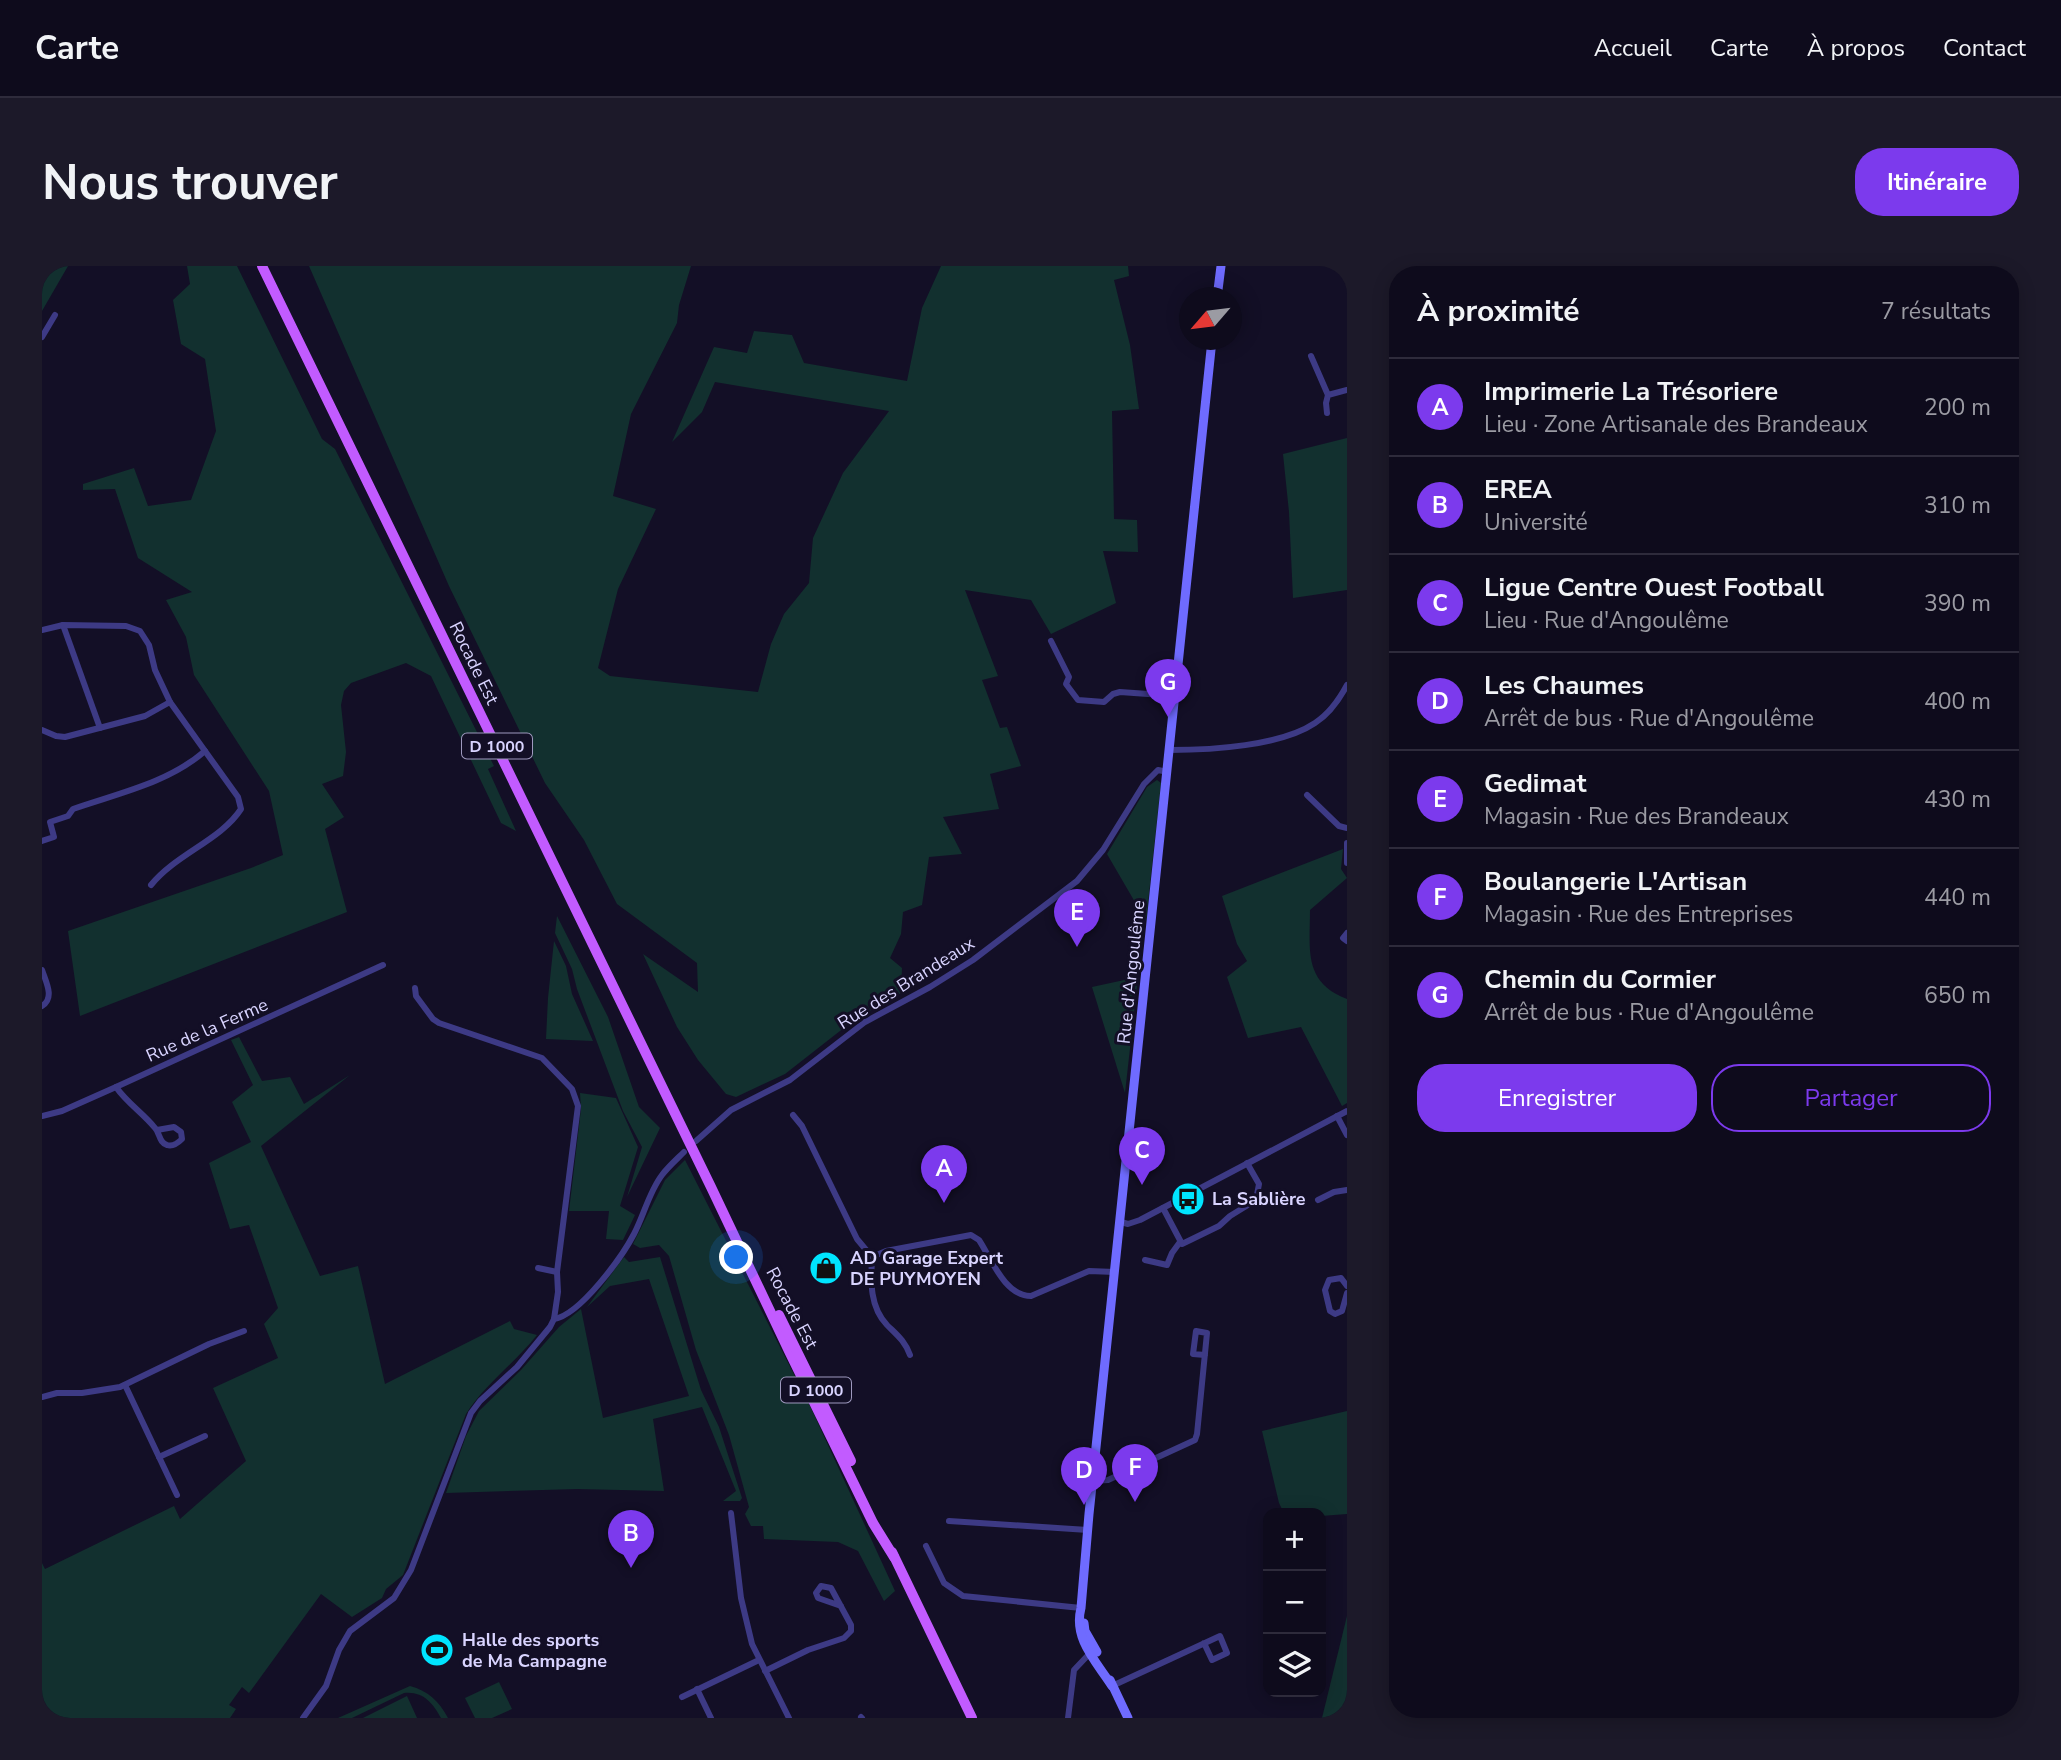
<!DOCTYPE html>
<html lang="fr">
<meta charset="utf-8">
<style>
body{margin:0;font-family:"Nunito Sans",sans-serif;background:#1c1929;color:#f1f3f6}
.controls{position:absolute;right:21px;bottom:21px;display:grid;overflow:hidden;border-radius:14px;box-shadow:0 4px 18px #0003}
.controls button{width:63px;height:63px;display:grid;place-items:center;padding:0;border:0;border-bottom:2px solid #2e2b3b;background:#0e0b1c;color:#f1f3f6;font:35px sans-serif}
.compass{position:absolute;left:1137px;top:21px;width:63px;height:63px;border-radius:50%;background:#0e0b1c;box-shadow:0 4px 18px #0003;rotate:242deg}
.you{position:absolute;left:695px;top:992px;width:24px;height:24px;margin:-18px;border:5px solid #fff;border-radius:50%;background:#1a73e8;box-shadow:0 0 0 10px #1a73e833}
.badge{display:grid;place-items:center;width:46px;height:46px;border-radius:50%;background:#7c3aed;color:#fff;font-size:23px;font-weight:700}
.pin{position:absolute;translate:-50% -58px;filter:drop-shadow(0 2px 4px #0008)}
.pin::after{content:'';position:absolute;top:37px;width:24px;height:21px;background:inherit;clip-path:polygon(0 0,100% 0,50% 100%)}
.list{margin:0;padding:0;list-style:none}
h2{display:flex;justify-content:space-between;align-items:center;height:91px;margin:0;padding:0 28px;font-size:30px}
h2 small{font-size:23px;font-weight:400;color:#9b9ba3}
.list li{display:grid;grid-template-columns:46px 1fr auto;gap:21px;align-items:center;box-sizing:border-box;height:98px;padding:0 28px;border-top:2px solid #2e2b3b}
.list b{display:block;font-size:26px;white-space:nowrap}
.list p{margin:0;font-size:23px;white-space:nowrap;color:#9b9ba3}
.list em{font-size:23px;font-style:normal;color:#9b9ba3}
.actions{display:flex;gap:14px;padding:21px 28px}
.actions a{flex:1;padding:16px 0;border:2px solid #7c3aed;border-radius:28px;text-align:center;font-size:24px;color:#7c3aed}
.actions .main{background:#7c3aed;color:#fff}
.icon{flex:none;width:38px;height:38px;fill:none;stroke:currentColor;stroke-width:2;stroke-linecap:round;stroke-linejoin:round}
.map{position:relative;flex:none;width:1305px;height:1452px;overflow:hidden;border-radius:28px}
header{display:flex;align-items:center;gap:42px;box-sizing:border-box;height:98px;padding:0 35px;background:#0e0b1c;border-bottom:2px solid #2e2b3b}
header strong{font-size:33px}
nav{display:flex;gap:38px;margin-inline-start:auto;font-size:24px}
.intro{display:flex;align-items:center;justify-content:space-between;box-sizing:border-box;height:168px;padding:0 42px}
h1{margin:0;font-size:49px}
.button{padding:18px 32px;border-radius:28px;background:#7c3aed;color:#fff;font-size:24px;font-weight:700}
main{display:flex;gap:42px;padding:0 42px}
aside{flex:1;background:#0e0b1c;border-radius:28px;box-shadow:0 4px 18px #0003}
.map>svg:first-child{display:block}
</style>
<header>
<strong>Carte</strong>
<nav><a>Accueil</a><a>Carte</a><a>À propos</a><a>Contact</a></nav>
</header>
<div class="intro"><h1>Nous trouver</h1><a class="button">Itinéraire</a></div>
<main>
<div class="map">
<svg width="1305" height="1452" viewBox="0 0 1305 1452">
<rect width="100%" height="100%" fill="#130f26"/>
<g fill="#12302f">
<polygon points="0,0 26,0 0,45"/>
<polygon points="145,0 195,0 280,173 293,183 452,500 446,503 474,565 459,557 389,410 364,397 309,417 302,425 299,439 304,486 301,510 280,518 302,551 283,563 305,646 38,750 26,665 209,602 241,589 227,525 152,409 144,371 124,334 150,326 96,292 73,223 41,224 41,218 92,202 106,240 149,234 174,165 163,93 139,78 131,34 148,18"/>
<polygon points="267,0 649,0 637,39 635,57 589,148 571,230 614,243 576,323 556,402 568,410 716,426 729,378 742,348 767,317 771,272 801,207 847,145 673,116 660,146 630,176 672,81 705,87 712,65 750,69 762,97 865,115 880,42 899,0 1086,0 1087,10 1072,14 1088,79 1097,143 1070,145 1072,253 1095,254 1096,286 1061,285 1074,337 1009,368 989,334 923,324 956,410 940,414 958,462 965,461 979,500 948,508 957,543 901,551 920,588 887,591 880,639 861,646 859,668 848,692 860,702 859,727 812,754 743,808 694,831 684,828 656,794 635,761 601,688 656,726 655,697 575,638 542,574 503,517 407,320"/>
<polygon points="1305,172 1305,324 1251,332 1247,246 1241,188"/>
<polygon points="1115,514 1119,517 1104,655 1065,588 1105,521"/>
<path d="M1301 583 1299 603 1305 612 1268 644C1268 684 1261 716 1305 733V837L1300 840 1259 761 1206 772 1185 711 1205 695 1195 678 1180 630Z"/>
<polygon points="515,650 566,751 597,841 618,862 585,931 600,881 581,845 535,723 530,703 513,667"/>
<polygon points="512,675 524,700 530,728 551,775 504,773 506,732"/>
<polygon points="1096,711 1083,827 1050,721"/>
<path d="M197 771 220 815 248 811 262 838 308 809 219 880 278 1010 316 1000 343 1118 468 1055 472 1063 495 1069C473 1097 443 1118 424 1148L361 1309 344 1323 340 1332 310 1351 279 1328 207 1427 200 1421 187 1439 194 1443 188 1452H0V1297L3 1303 132 1240 138 1253 204 1195 171 1122 236 1092 222 1058 236 1042 207 959 188 963 167 897 209 876 190 836 211 819 189 774Z"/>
<polygon points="538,827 574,832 596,881 578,940 593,949 581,974 564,973 567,945 527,945 539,843"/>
<polygon points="643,894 769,1142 853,1325 842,1335 816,1285 796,1276 722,1273 721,1260 709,1260 703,1248 707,1241 687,1169 654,1084 627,990 617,979 598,982 591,978 623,914"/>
<polygon points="582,991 587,996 618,991 659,1124 677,1161 700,1232 698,1235 681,1235 694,1225 660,1141 611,1153 622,1225 535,1223 404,1227 424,1170 437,1145 479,1104 517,1061 539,1043 561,1152 647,1130 607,1013 568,1020 545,1041"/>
<polygon points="1305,1145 1305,1248 1279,1250 1279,1247 1242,1247 1237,1237 1220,1165"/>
<polygon points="1305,1350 1305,1452 1280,1452"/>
<polygon points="457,1416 470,1443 450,1452 433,1452 423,1432"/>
<path d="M368 1420C386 1425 397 1435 406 1452H399C391 1437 381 1425 362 1427L310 1452H296Z"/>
<polygon points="365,1430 375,1452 321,1452"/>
</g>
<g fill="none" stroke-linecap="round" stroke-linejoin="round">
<g stroke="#3d3a85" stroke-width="6">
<polyline points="0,71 13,49"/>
<polyline points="1269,90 1286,129"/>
<polyline points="1285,147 1284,137 1286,129 1305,124"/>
<polyline points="21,359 58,462"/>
<polyline points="0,364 21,359 84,360 98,365 107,379 113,404 128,436"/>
<polyline points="1009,375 1027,411 1024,418 1036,434 1062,436 1071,428 1078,426 1134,430"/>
<path d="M0 464 14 470 23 471 103 450 128 436 163 485C126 517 77 527 31 543L26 550 8 556 12 571 0 575"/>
<path d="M1128 484C1169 484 1239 480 1273 457 1287 448 1297 434 1305 419"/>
<polyline points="1265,529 1297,560 1305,562"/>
<polyline points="1305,577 1305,597"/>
<path d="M109 619C134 588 179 574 199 543L196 531 163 485"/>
<polyline points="1305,667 1301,672 1305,675"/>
<path d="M0 704C4 716 13 732 0 740"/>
<path d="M74 821C85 837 101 847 113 862 118 867 117 877 125 879 131 881 136 877 140 873L139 866 132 861 115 864"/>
<path d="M751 849 760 860 815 973 830 991C829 1014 827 1040 845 1059 855 1069 863 1075 868 1089"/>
<polyline points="0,850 20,845 74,821 341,699"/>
<polyline points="1295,850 1305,869"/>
<polyline points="654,875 689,844 748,814 823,756 888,721 931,694 1035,615 1061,584 1102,518 1116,504 1126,506"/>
<polyline points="1276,934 1292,926 1305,924"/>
<polyline points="1121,942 1140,978 1177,960 1188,950 1214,934 1217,918 1205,897"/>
<polyline points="1079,956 1086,958 1098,954 1305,845"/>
<path d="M830 991 844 985 929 969 937 974C950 994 963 1030 989 1030L1047 1005 1073 1006"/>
<polyline points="1103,994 1125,999 1130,987 1138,976"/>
<polyline points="496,1002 515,1006"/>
<polyline points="1305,1020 1299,1012 1287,1014 1283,1024 1288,1045 1293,1048 1300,1045 1305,1027"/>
<path d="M512 1053C538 1049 580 991 592 968 602 949 607 926 620 909 626 901 635 893 642 886"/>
<polyline points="83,1119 135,1229"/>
<polyline points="0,1131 15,1127 40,1127 78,1121 167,1078 202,1065"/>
<polyline points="117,1191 163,1170"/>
<polyline points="1051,1215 1066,1214 1153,1174 1155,1168 1165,1067 1154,1065 1151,1088 1163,1089"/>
<polyline points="689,1247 699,1332 710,1378 747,1452"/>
<polyline points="907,1255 1046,1264"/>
<polyline points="884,1280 902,1317 921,1330 1039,1342"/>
<polyline points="723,1405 766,1384 802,1372 809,1365 809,1359 789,1322 779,1320 774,1327 776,1332 799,1340"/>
<polyline points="1070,1420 1178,1370 1185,1387 1170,1394 1162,1377"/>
<polyline points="655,1423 669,1452"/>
<polyline points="640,1431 717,1394"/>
<polyline points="819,1451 820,1452"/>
<polyline points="261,1452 284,1420 297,1384 308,1365 352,1332 369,1304 429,1147 438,1135 475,1101 508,1061 512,1053 516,1026 515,1006 536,840 530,823 500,792 397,757 391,753 374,730 373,722"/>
<polyline points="1026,1452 1032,1404 1049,1386"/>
</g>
<g stroke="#6f6bff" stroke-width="9">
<polyline points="1175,32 1179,0"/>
<polyline points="1042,1357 1043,1365 1055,1386"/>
<polyline points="1068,1414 1086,1452"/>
<path d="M1070 1420C1054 1395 1031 1373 1039 1342L1047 1248 1170 74"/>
</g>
<g stroke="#c25bff" stroke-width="10">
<polyline points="220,0 669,921 747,1085 831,1257 852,1291"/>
<polyline points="737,1049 809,1195"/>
<polyline points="850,1286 930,1452"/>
</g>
</g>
<defs>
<symbol id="bus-disc" viewBox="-11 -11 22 22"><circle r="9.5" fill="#00e5ff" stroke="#130f26"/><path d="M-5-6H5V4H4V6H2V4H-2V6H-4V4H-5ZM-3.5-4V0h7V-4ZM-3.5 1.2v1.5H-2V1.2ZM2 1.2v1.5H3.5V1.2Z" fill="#111"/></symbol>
<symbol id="shop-disc" viewBox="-11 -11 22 22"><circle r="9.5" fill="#00e5ff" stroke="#130f26"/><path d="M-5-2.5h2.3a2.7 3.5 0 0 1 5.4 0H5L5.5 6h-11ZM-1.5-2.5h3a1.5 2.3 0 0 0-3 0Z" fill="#111"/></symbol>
<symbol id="stadium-disc" viewBox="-11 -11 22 22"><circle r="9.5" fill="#00e5ff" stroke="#130f26"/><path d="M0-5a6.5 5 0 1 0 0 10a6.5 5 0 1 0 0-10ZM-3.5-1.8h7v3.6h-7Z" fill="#111"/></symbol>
</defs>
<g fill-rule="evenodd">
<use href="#bus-disc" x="1127" y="914" width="38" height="38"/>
<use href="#shop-disc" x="765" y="983" width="38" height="38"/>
<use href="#stadium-disc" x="376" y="1365" width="38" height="38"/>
</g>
<g text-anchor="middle" stroke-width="6" stroke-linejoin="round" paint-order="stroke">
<g fill="#130f26" stroke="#9e99be" stroke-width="2">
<rect x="420" y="467.5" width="70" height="25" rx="5"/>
<rect x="739" y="1111.5" width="70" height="25" rx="5"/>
</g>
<g font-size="16" font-weight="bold" fill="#d9d4ff">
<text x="455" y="486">D 1000</text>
<text x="774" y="1130">D 1000</text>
</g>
<g font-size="18" fill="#d9d4ff" stroke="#130f26">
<text transform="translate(432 397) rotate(64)" y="6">Rocade Est</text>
<text transform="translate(1089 706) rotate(-84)" y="6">Rue d'Angoulême</text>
<text transform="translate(864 717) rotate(-32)" y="6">Rue des Brandeaux</text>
<text transform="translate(165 764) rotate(-24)" y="6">Rue de la Ferme</text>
<text transform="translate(750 1042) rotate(62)" y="6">Rocade Est</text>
</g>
<g font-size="18" font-weight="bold" fill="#d9d4ff" stroke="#130f26" text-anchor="start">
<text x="1170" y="939">La Sablière</text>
<text x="808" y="998">AD Garage Expert<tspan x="808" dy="21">DE PUYMOYEN</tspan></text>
<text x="420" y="1380">Halle des sports<tspan x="420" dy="21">de Ma Campagne</tspan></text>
</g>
</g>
</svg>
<div class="controls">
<button>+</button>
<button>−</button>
<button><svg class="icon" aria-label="layers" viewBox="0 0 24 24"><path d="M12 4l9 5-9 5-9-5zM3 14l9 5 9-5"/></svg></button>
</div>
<svg class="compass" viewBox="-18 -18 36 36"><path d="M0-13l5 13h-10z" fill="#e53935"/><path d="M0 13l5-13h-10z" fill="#9b9ba3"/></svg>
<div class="you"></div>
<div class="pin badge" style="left:902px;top:937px">A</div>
<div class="pin badge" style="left:589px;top:1302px">B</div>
<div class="pin badge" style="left:1100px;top:919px">C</div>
<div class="pin badge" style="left:1042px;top:1239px">D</div>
<div class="pin badge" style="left:1035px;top:681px">E</div>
<div class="pin badge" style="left:1093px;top:1236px">F</div>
<div class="pin badge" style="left:1126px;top:451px">G</div>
</div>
<aside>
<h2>À proximité<small>7 résultats</small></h2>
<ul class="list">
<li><span class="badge">A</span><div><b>Imprimerie La Trésoriere</b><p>Lieu · Zone Artisanale des Brandeaux</p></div><em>200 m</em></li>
<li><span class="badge">B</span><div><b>EREA</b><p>Université</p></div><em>310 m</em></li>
<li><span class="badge">C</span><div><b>Ligue Centre Ouest Football</b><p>Lieu · Rue d'Angoulême</p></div><em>390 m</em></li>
<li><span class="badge">D</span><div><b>Les Chaumes</b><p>Arrêt de bus · Rue d'Angoulême</p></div><em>400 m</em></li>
<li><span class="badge">E</span><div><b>Gedimat</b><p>Magasin · Rue des Brandeaux</p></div><em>430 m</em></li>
<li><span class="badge">F</span><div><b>Boulangerie L'Artisan</b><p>Magasin · Rue des Entreprises</p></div><em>440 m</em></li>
<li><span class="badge">G</span><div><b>Chemin du Cormier</b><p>Arrêt de bus · Rue d'Angoulême</p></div><em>650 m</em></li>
</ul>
<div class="actions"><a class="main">Enregistrer</a><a>Partager</a></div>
</aside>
</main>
